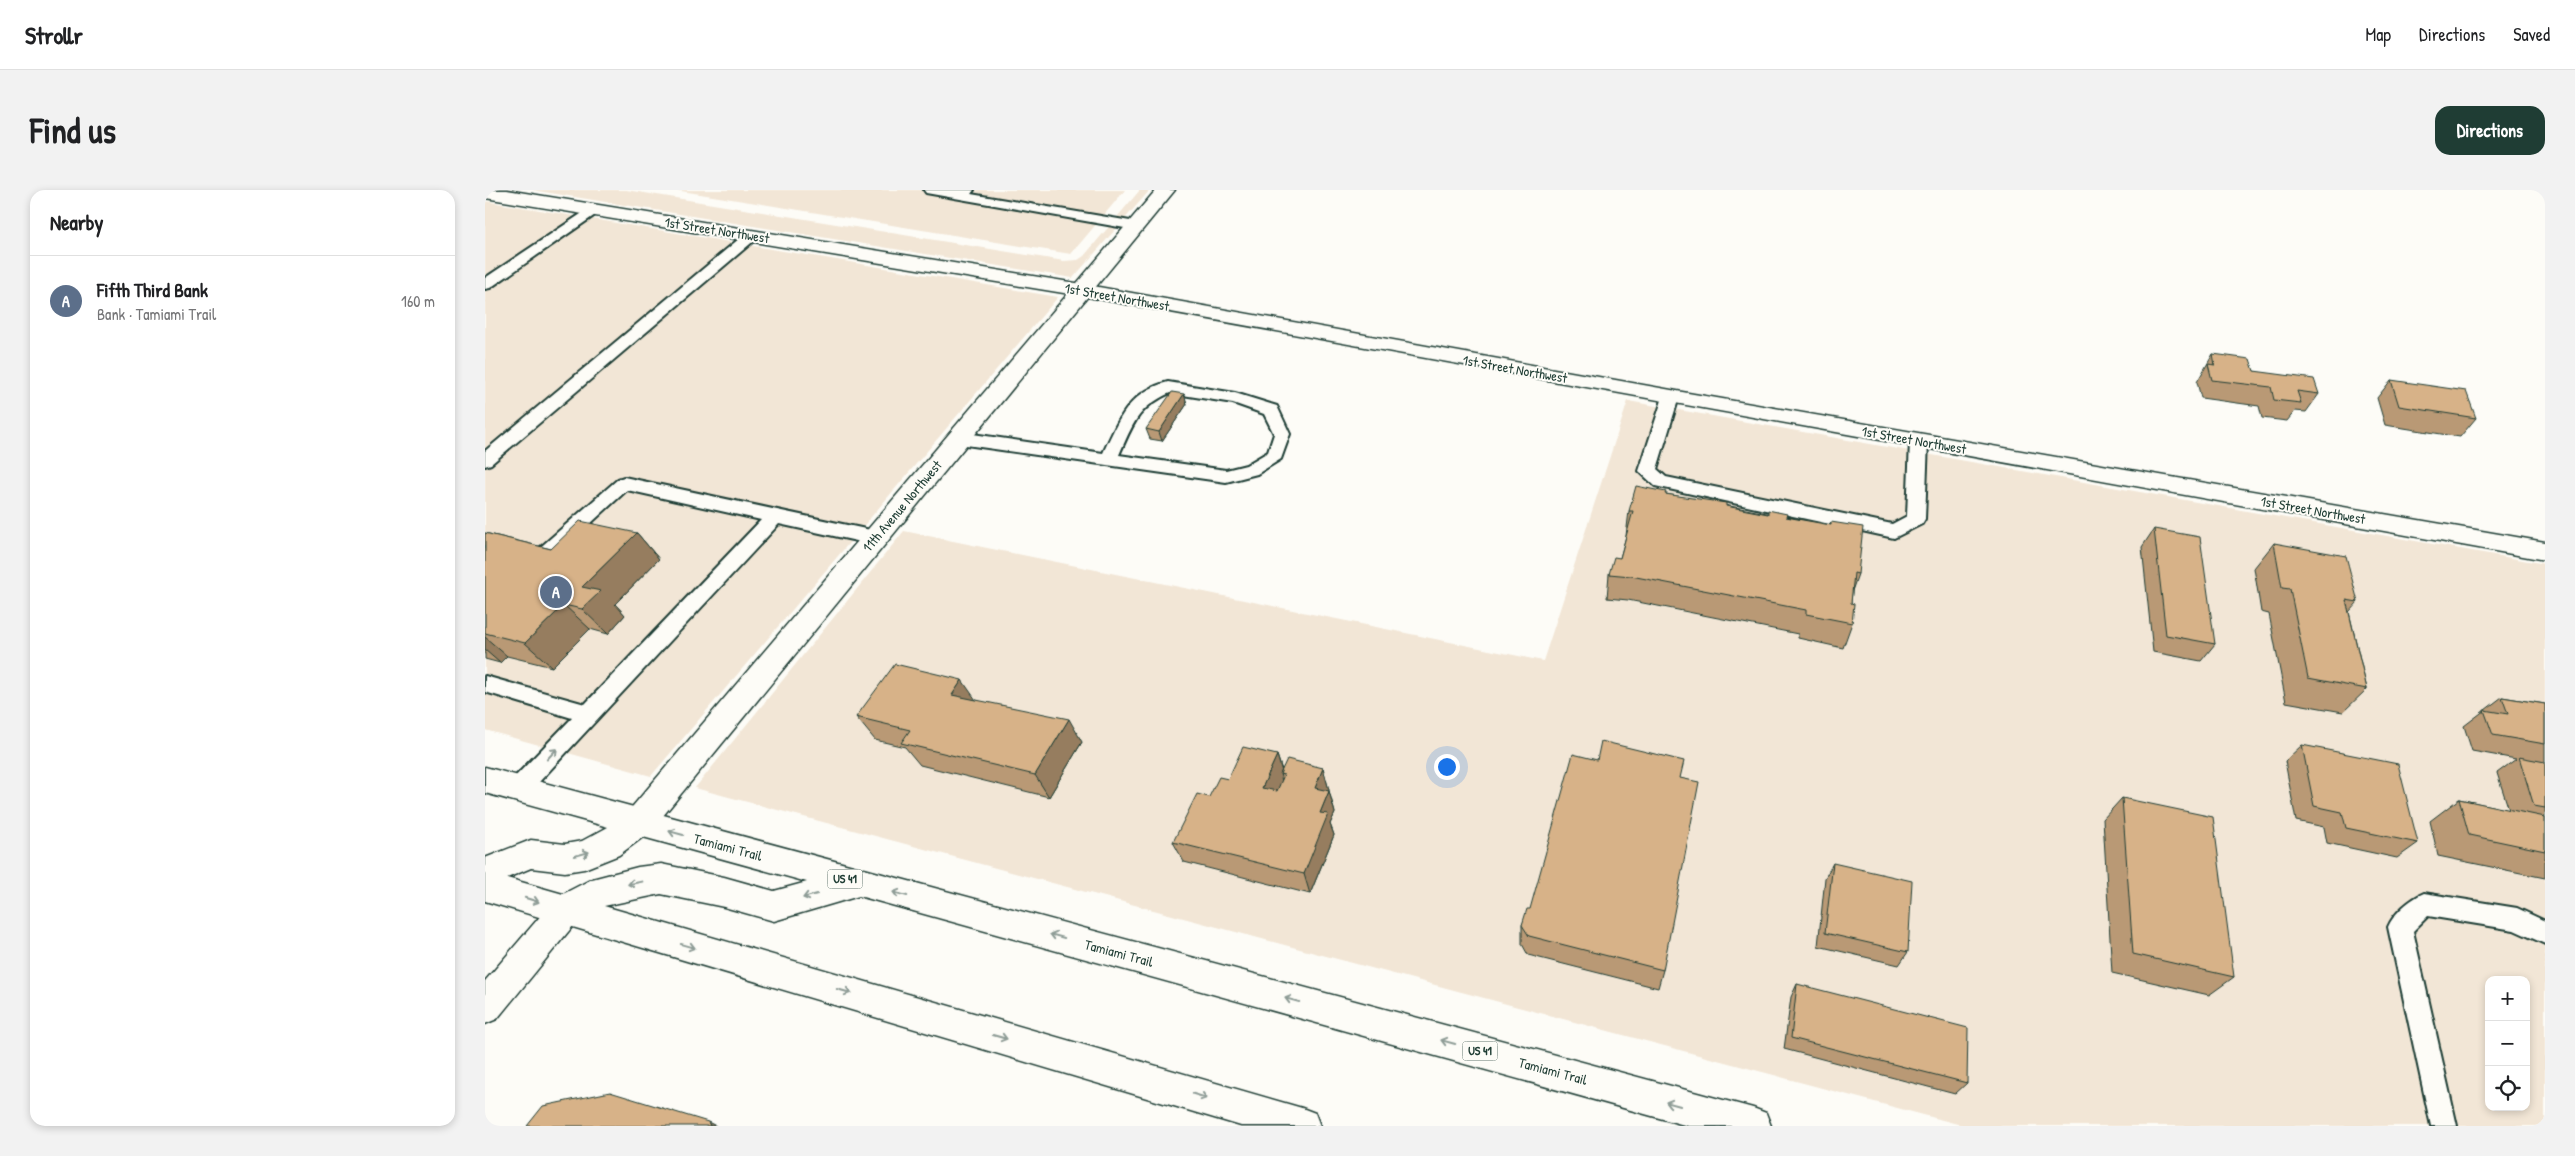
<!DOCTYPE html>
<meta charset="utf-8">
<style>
body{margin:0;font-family:"Patrick Hand",sans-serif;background:#f2f2f2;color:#202124}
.controls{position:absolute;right:15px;bottom:15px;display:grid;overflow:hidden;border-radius:10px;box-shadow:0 2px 8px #0003}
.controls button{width:45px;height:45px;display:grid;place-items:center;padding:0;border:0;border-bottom:1px solid #e0e0e0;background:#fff;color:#202124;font:25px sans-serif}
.you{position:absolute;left:961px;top:576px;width:18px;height:18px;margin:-12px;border:4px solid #fff;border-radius:50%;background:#1a73e8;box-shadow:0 0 0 8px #1a73e833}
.badge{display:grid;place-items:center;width:32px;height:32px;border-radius:50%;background:#1f3d34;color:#fff;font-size:16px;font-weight:700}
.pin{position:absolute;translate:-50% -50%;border:2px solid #fff;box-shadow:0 1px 5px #0006}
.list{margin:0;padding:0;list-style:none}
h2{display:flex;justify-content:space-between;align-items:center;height:65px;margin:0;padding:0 20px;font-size:21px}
h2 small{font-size:16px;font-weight:400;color:#757577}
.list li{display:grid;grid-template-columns:32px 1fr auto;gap:15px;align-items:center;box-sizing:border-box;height:90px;padding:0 20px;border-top:1px solid #e0e0e0}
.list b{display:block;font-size:19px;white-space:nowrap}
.list p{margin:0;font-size:16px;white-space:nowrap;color:#757577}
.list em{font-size:16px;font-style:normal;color:#757577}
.icon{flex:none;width:28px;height:28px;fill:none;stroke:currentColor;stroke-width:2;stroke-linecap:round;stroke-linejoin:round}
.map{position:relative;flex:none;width:2060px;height:936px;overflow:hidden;border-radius:15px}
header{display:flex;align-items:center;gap:30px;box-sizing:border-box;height:70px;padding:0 25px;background:#fff;border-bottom:1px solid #e0e0e0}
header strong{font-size:24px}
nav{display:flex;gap:28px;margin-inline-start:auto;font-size:18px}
.intro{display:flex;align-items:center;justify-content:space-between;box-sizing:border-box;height:120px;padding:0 30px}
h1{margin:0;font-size:35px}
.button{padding:12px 22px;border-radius:15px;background:#1f3d34;color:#fff;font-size:18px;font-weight:700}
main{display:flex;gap:30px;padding:0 30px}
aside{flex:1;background:#fff;border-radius:15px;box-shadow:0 2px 8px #0003}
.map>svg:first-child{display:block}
</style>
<header>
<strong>Strollr</strong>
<nav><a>Map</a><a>Directions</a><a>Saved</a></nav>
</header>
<div class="intro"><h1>Find us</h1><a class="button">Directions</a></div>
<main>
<aside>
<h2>Nearby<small></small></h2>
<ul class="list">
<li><span class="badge" style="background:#5c6f8a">A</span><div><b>Fifth Third Bank</b><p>Bank · Tamiami Trail</p></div><em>160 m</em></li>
</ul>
</aside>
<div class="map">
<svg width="2060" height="936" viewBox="0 0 2060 936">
<rect width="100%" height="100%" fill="#fdfcf7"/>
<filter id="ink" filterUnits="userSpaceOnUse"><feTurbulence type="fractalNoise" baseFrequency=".02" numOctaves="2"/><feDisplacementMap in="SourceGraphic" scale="10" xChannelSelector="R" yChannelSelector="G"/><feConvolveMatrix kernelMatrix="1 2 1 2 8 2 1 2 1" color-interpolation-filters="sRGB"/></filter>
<g filter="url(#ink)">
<g fill="#f2e6d6" fill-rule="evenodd">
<polygon points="47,0 141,0 579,71 593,70 599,66 655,0 665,0 588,88"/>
<polygon points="190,0 640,0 586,64"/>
<polygon points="0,11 573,107 166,586 0,540"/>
<path d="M1143 211 2060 374V936H1480L210 598 419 341 1058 471ZM2004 790H2041V917H2004Z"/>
</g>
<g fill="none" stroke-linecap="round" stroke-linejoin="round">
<defs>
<g id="service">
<polygon points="439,0 489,0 486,4 651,32 658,36 651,40 441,3"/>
<polygon points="108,16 115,20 113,23 5,98 0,99 0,88"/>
<polygon points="266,42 273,46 271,49 6,274 0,276 0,261 261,43"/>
<path d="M683 192 750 203 792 216 805 244 796 269 772 284 741 292 474 254 468 252 465 248 468 244 474 242 618 263C634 229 644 202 683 192ZM685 203 748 213 779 224 789 244 783 262 761 275 741 280 634 265C648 234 652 218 685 203Z"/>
<polygon points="1186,202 1192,203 1194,207 1172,279 1181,287 1407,334 1422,326 1425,251 1428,247 1440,247 1443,251 1440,329 1437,334 1409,348 1170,296 1154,281 1178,207 1180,203"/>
<polygon points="139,287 390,341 396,343 399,348 396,353 390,355 294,334 41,606 33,608 25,606 22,599 25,592 87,528 0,502 0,486 100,514 276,330 142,300 56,379 49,381 42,379 40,374 42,369 133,289"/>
<path d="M1939 703 2032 718 2060 731V754L2029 740 1943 726 1928 741 1972 936H1946L1903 737C1909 723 1925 709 1939 703Z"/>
</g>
<g id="minor">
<polygon points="0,0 22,0 597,94 1203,203 2060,352 2060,370 597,106 0,8"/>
<polygon points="81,705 92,709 97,720 92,731 12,829 0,834 0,791 70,709"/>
</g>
<polygon id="tertiary" points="671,0 690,0 164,643 153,647 142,643 138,633 142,623"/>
<path id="primary" d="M0 577 1268 918 1281 923 1286 936H1203L374 706 289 731 239 717 176 704 119 716 817 918 830 923 835 936H756L0 711V668L46 650 80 654 97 651 123 637 0 603ZM158 647 322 692 289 701 239 687 176 674 153 677 107 689 78 704 22 688 46 678 80 682 99 679 134 665Z"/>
</defs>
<use href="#service" stroke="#1f3d34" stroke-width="4"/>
<use href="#minor" stroke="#1f3d34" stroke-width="3"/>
<use href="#tertiary" stroke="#1f3d34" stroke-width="3"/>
<use href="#primary" stroke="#1f3d34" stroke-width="3"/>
<use href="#service" fill="#fdfcf7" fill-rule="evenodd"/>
<use href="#minor" fill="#fdfcf7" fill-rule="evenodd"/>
<use href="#tertiary" fill="#fdfcf7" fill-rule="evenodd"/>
<use href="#primary" fill="#fdfcf7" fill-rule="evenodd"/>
</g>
<g fill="#b99975" stroke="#1f3d34">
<polygon points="1728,164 1769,181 1834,204 1821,222 1810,221 1802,231 1777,228 1774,216 1716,208 1712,192"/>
<polygon points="1906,190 1991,228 1975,247 1900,235 1892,208"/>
<polygon points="699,204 702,214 677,251 665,249 661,239"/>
<polygon points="1181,304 1345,335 1346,332 1373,384 1367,401 1366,413 1367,433 1358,458 1313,448 1313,444 1143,410 1122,408 1124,384 1135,368 1141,346 1144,321"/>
<polygon points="1669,339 1730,454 1716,471 1668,462 1657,357"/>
<polygon points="0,343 66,359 152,343 174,369 130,414 140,425 123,444 105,439 67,477 22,466 15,473 0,469"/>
<polygon points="1789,353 1873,412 1864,422 1882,499 1858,522 1801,512 1784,424 1776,422 1769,378"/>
<polygon points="2017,507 2060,514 2060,688 1953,666 1945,631 1974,609 2024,620 2012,583 2031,569 1987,561 1979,536"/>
<polygon points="491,510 597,552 564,607 435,575 420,557 390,550 371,527"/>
<polygon points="1817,555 1933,653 1912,668 1842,653 1839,637 1811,631 1800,571"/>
<polygon points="792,565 797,580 838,578 850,623 845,634 849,645 825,704 699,672 688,652 743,589"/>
<polygon points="1195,588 1178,780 1173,798 1043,765 1037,754 1037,735 1045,719"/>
<polygon points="1637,608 1749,787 1724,805 1627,783 1618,629"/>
<polygon points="1348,673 1423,762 1414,775 1333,756 1340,688"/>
<polygon points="1312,794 1482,893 1470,904 1299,859 1306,807"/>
</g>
<g fill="#967d5f" stroke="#1f3d34">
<polygon points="699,204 702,214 677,251 674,242"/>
<polygon points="152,343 174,369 130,414 140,425 123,444 97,419 97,397"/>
<polygon points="79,415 105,439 67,477 40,453"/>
<polygon points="0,447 22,466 15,473 0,460"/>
<polygon points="477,490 493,513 467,505"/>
<polygon points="584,529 597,552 564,607 550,585"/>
<polygon points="792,565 798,585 795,584 797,591 785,620 777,598"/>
<polygon points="838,578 844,600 836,619 830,598"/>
<polygon points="844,601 850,623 845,634 849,645 825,704 819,684 835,623"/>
<polygon points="223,932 231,936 225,936"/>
</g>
<g fill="#d7b288" stroke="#1f3d34">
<polygon points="1728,164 1765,169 1769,181 1829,189 1834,204 1812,201 1816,213 1789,210 1786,197 1727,190 1723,174 1730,175"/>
<polygon points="1906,190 1981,201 1991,228 1914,216"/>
<polygon points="687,202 699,204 674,242 661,239"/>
<polygon points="1151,296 1181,302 1180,304 1241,313 1241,316 1283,324 1283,320 1302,324 1301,327 1346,335 1346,332 1378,337 1373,384 1369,383 1366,413 1369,414 1367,433 1321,424 1321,420 1146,386 1124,384 1129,367 1135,368 1148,321 1144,321"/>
<polygon points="95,331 152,343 97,397 116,401 97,419 79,415 40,453 0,443 0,343 66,359"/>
<polygon points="1669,339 1715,347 1730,454 1681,445"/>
<polygon points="1789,353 1861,366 1873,412 1861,410 1882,499 1823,488 1805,399 1797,398"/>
<polygon points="410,474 477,490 467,505 584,529 550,585 416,553 425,540 371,527"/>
<polygon points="2017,507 2060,514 2060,554 2008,545 1999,520 2023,524"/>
<polygon points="1116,551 1199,571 1195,588 1214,592 1178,780 1044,746 1037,735 1042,719 1045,719 1088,564 1112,570"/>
<polygon points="1817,555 1913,574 1933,653 1861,638 1857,622 1829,616"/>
<polygon points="758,557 792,565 777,598 792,601 799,585 795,584 802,569 838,578 830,598 844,601 835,623 843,624 819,684 688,652 712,604 724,607 734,587 743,589"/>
<polygon points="2034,567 2060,572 2060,618 2049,616"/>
<polygon points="1637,608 1728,627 1749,787 1648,764"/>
<polygon points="1974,609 2060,627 2060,661 1984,645"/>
<polygon points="1348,673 1427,691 1423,762 1340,743"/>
<polygon points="1312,794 1483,838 1482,893 1306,848"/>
<polygon points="125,902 223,932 225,936 42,936 58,916"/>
</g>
<defs><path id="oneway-shaft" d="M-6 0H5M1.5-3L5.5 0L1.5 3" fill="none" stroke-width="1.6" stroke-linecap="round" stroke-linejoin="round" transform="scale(1.25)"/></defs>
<g stroke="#8e9c96">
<use href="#oneway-shaft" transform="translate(67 564) rotate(-47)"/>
<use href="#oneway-shaft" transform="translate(191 643) rotate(-165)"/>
<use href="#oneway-shaft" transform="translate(97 664) rotate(-15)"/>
<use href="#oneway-shaft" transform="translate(150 693) rotate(169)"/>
<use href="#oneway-shaft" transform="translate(415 704) rotate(-165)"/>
<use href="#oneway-shaft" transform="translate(325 706) rotate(165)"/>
<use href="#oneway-shaft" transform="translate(47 710) rotate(17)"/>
<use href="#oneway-shaft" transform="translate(572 746) rotate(-165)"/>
<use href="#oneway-shaft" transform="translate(203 756) rotate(16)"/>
<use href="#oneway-shaft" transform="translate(359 801) rotate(16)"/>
<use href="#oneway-shaft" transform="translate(807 810) rotate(-165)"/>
<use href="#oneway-shaft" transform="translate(515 847) rotate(16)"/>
<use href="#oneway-shaft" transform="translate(963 852) rotate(-165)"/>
<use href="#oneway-shaft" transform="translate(715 906) rotate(17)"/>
<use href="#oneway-shaft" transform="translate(1188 914) rotate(-165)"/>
</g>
</g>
<g text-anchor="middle" stroke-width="4" stroke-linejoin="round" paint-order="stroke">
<g fill="#fdfcf7" stroke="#62766e" stroke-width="1">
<rect x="342.5" y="679.5" width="35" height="19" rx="4"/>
<rect x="977.5" y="851.5" width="35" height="19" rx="4"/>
</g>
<g font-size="12" font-weight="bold" fill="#1f3d34">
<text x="360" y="693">US 41</text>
<text x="995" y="865">US 41</text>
</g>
<g font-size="14" fill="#1f3d34" stroke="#fdfcf7">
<text transform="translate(232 40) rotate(9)" y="5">1st Street Northwest</text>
<text transform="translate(632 107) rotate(10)" y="5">1st Street Northwest</text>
<text transform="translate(1030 179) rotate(10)" y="5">1st Street Northwest</text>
<text transform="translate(1429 250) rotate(10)" y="5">1st Street Northwest</text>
<text transform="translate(417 316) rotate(-50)" y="5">11th Avenue Northwest</text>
<text transform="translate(1828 320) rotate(10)" y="5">1st Street Northwest</text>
<text transform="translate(243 657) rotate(15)" y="5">Tamiami Trail</text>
<text transform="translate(634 763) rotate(15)" y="5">Tamiami Trail</text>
<text transform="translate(1068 881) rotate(15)" y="5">Tamiami Trail</text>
</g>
</g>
</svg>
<div class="controls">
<button>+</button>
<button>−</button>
<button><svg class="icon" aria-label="locate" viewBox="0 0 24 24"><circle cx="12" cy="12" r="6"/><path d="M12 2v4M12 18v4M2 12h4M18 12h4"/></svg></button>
</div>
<div class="you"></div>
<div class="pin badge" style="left:71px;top:402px;background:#5c6f8a">A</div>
</div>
</main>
